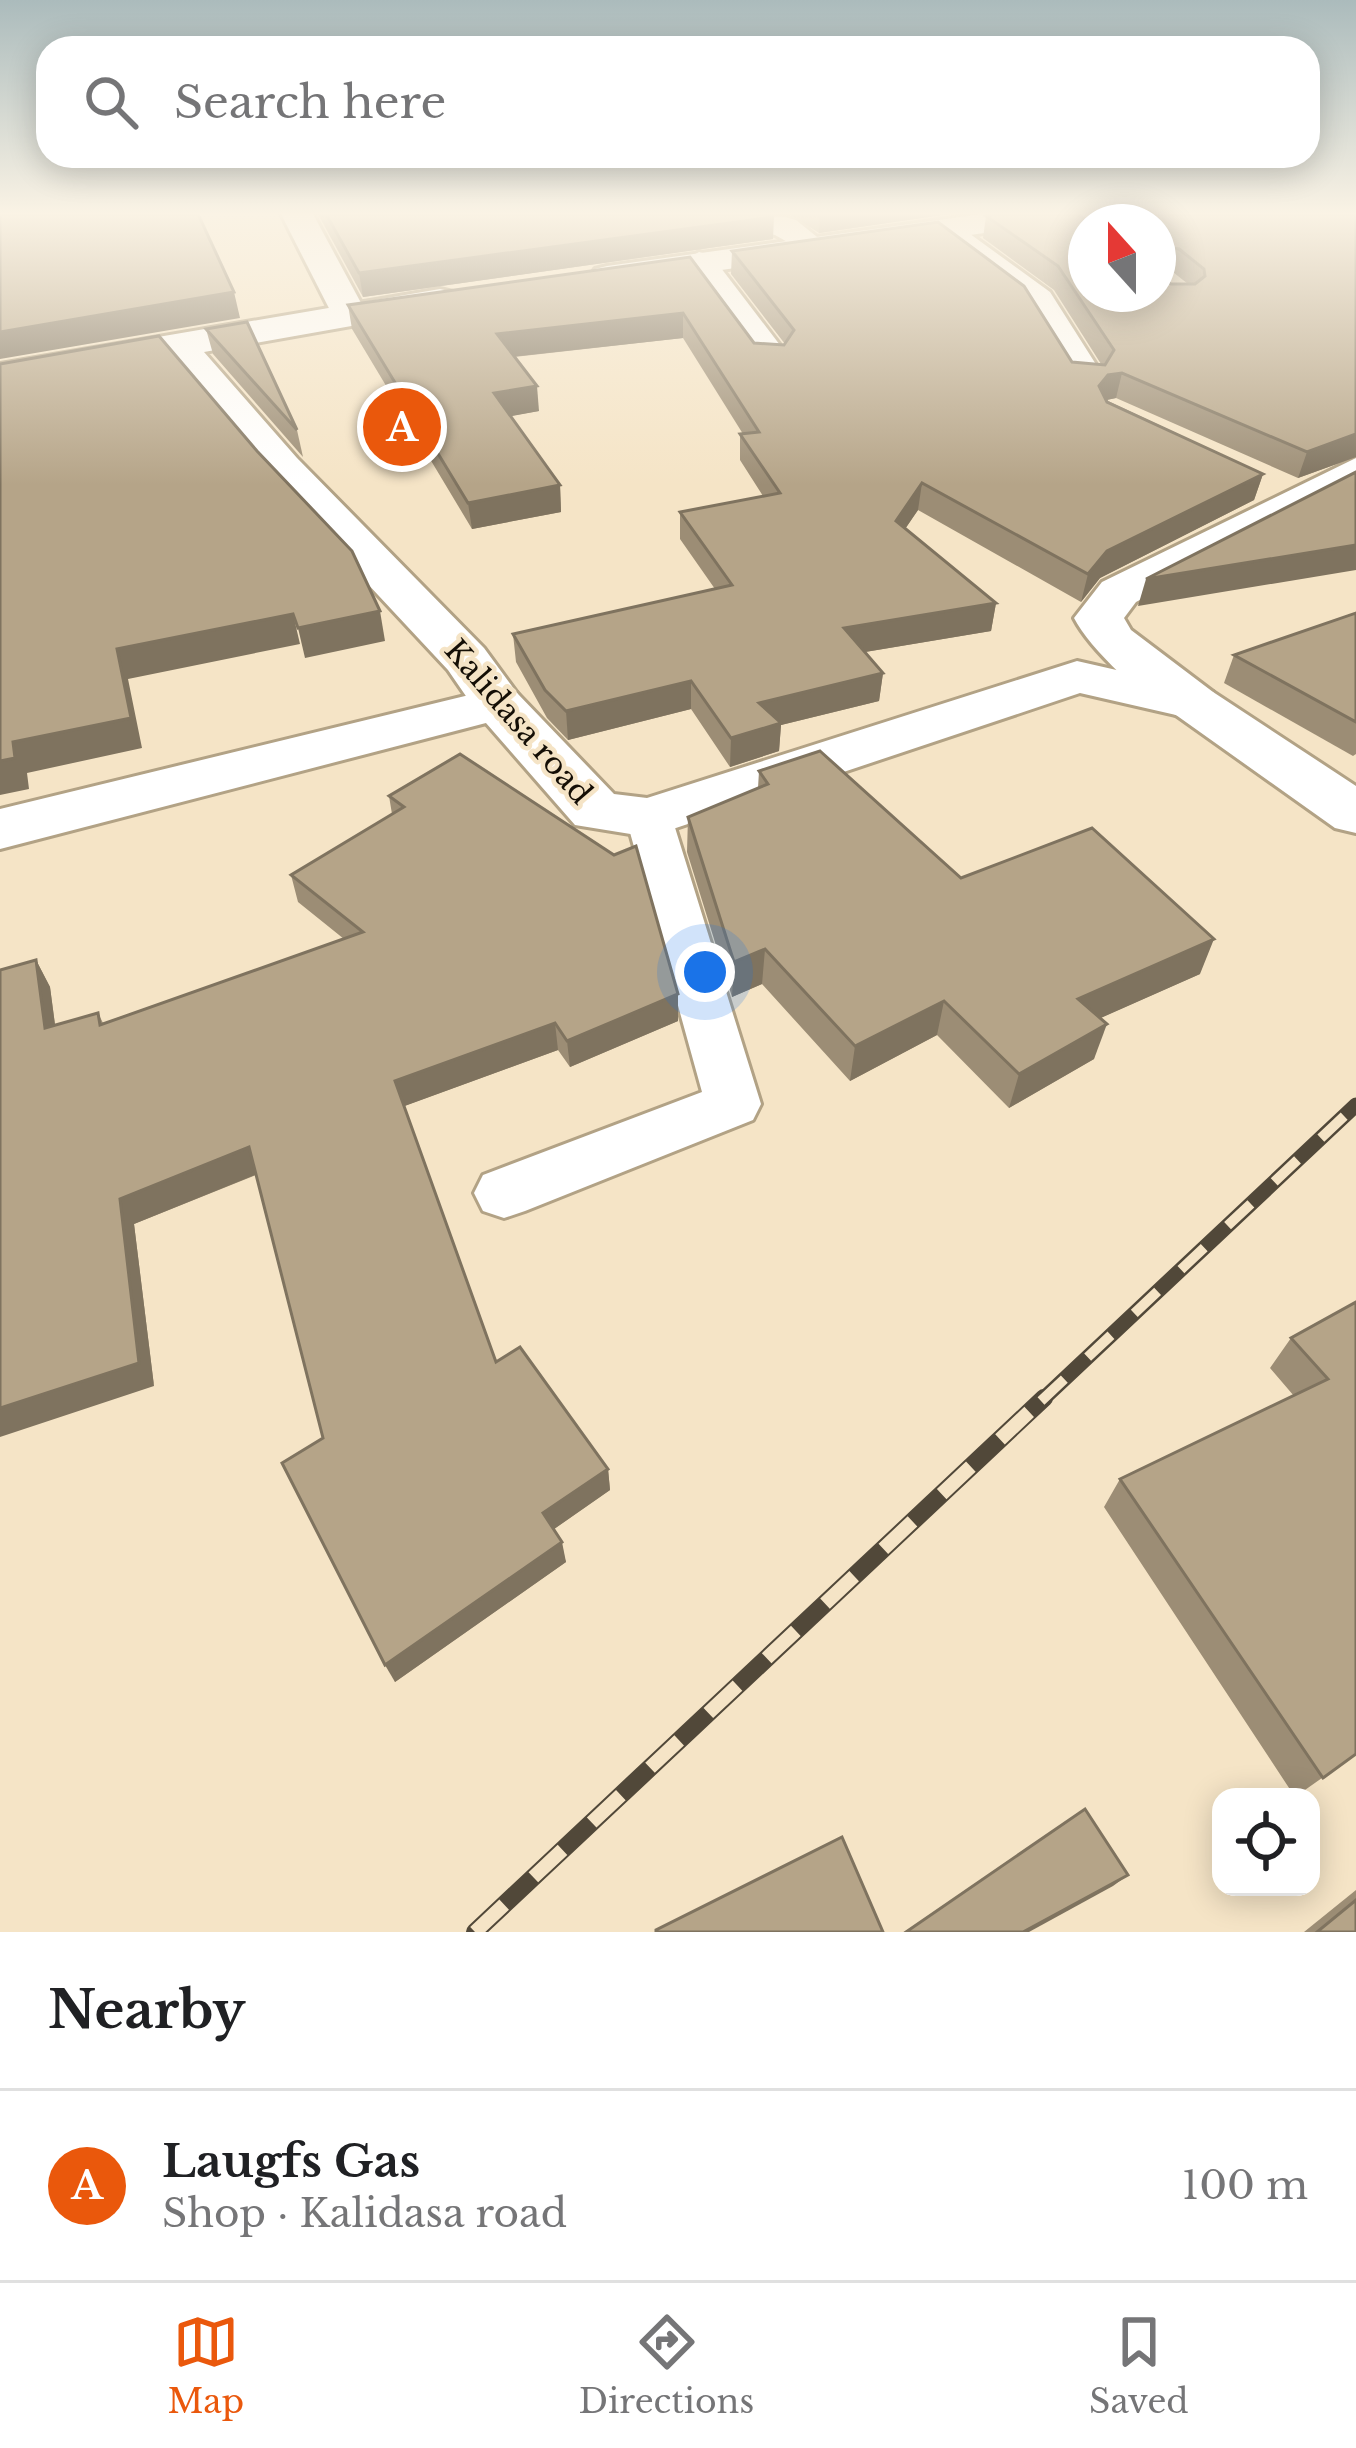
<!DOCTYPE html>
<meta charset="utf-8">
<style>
body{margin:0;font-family:"Libre Baskerville",serif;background:#f6f6f6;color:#202124}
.controls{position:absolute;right:36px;bottom:36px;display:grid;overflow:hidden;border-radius:24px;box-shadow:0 6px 30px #0003}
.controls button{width:108px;height:108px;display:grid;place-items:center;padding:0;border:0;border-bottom:3px solid #e0e0e0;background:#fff;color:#202124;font:60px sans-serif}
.compass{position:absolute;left:1068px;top:204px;width:108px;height:108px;border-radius:50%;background:#fff;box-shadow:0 6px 30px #0003;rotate:339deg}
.you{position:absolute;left:705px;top:972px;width:42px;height:42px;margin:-30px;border:9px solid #fff;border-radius:50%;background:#1a73e8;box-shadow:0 0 0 18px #1a73e833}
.badge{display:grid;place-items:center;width:78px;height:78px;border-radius:50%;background:#ea580c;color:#fff;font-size:39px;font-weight:700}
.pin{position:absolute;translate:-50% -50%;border:6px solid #fff;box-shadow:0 3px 12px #0006}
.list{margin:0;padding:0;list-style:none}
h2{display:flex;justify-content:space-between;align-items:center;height:156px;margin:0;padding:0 48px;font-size:51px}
h2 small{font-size:39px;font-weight:400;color:#757577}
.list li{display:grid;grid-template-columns:78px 1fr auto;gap:36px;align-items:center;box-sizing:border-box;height:192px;padding:0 48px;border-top:3px solid #e0e0e0}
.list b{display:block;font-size:45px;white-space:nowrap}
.list p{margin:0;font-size:39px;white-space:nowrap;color:#757577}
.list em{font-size:39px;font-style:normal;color:#757577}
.icon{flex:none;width:66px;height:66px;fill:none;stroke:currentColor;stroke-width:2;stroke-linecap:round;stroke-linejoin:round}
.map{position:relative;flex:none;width:1356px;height:1932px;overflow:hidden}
.search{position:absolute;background:#fff;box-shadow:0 6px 30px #0003;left:36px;right:36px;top:36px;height:132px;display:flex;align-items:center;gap:30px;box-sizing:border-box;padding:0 42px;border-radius:36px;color:#757577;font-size:45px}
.sheet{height:348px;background:#fff}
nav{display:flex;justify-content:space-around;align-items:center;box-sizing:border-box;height:168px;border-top:3px solid #e0e0e0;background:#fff;font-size:33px;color:#757577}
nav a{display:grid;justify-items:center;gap:6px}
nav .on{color:#ea580c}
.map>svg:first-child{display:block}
</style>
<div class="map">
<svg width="1356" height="1932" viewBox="0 0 1356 1932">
<rect width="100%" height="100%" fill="#f5e4c6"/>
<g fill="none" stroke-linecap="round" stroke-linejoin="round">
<defs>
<polygon id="lane" points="649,803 665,807 672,818 761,1104 753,1120 525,1211 504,1218 483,1211 474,1193 483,1175 702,1092 626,818 633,807"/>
<g id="street">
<polygon points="281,214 313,214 367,314 362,322 336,322"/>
<polygon points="704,214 785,217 796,220 827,245 811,255 775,235 708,221"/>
<polygon points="954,228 966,231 1050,292 1104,377 1099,385 1071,385 1023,307 942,245 938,238"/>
<polygon points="699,252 711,255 783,349 789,357 783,365 757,365 682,262"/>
<path d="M1356 458V488L1136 602 1124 618 1131 630 1213 692 1221 703 1213 714C1200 718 1189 721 1176 715 1144 700 1090 649 1074 618L1102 582Z"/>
<polygon points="498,688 517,693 525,704 517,715 0,849 0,809"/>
</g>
<g id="secondary">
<polygon points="982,214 1070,214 1055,223 607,286 595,283 590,276 595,269 607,266"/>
<polygon points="440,289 453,292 458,300 453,308 204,352 297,458 484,648 517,693 614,794 647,798 1077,661 1213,692 1356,786 1356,833 1335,828 1176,715 1080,693 649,837 575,825 479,715 448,670 267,476 169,358 0,388 0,364"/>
</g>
</defs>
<use href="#lane" stroke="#b2a285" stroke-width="6"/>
<use href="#street" stroke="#b2a285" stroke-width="6"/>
<use href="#secondary" stroke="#b2a285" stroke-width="6"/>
<use href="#lane" fill="#fff" fill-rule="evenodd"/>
<use href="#street" fill="#fff" fill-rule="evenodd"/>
<use href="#secondary" fill="#fff" fill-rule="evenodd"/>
<defs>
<polyline id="rail-far1" points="1041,1401 1356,1105"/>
<polyline id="rail" points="475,1932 1044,1398"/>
</defs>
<use href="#rail-far1" stroke="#514839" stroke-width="15"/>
<use href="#rail" stroke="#514839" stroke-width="18"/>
<use href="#rail-far1" stroke="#f5e4c6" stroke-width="10" stroke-dasharray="32" stroke-linecap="butt"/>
<use href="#rail" stroke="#f5e4c6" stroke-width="14" stroke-dasharray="40" stroke-linecap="butt"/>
</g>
<g fill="#9c8d75" fill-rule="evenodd">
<polygon points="318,214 762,214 773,239 363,297"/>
<polygon points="789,214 949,214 819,233"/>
<path d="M1356 214V457L1298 478 1116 398 1106 400 1263 474 1254 500 1100 578 1081 602 918 510 905 529 996 603 991 631 865 652 883 673 879 701 781 725 779 751 730 767 691 709 568 740 547 718 516 662 513 634 715 589 680 539V512L763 496 740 460V434H743L683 338 514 357 539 411 510 416 560 485 561 512 472 529 352 329 348 305 690 257 754 343 785 344 731 274 732 251 1072 362 1101 364 1054 290 983 238 986 216 1089 222ZM1158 222V269L1173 272 1188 284H1171L1086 294Z"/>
<polygon points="206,329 297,430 303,457 213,354"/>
<polygon points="1356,613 1356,754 1353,756 1224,683 1234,655"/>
<polygon points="759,771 961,878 1200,974 1100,1018 1094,1059 1009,1108 937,1035 850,1081 762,984 732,997 687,852 688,817 758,788"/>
<polygon points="389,796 678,1021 570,1067 558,1050 404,1106 496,1362 608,1469 610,1490 554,1529 566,1562 395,1682 323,1438 256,1175 134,1224 154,1386 36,960 50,987 55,1025 98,1013 103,1023 344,939 298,902 291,875 392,814"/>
<polygon points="1356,1302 1356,1754 1295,1797 1104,1507 1120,1479 1294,1396 1270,1368 1291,1338"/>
<polygon points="1356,1890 1356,1932 1304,1932"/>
</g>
<g fill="#7f735f">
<polygon points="820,214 949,214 819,233"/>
<polygon points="774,217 773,239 363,297 359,273"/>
<polygon points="234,292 240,318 0,359 0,332"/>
<polygon points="683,313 683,338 500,358 497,334"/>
<polygon points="1122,373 1116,398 1102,401 1099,386 1108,375"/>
<polygon points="537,386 539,411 496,419 494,393"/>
<polygon points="1356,434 1356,457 1298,478 1307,452"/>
<polygon points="1263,474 1254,500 1100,578 1081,602 1088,574 1107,551"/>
<polygon points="922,483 918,510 892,548 896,521"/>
<polygon points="560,485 561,512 472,529 468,503"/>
<polygon points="1356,545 1356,570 1138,606 1146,579"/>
<polygon points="996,603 991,631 841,656 844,628"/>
<polygon points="380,611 385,641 305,658 298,628"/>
<polygon points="293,614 300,644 128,679 142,748 27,773 29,789 0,795 0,761 13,742 117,649"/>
<polygon points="883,673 879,701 781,725 779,751 730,767 731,738 759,703"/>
<polygon points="691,681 691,709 568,740 566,711"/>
<polygon points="1214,939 1200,974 1067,1033 1078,999"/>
<polygon points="765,949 762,984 732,997 734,962"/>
<polygon points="36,960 50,987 59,1055 45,1028"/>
<polygon points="678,994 678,1021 570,1067 567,1041"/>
<polygon points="944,1001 937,1035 850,1081 855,1046"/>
<polygon points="555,1023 558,1050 402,1107 395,1081"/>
<polygon points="1107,1024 1094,1059 1009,1108 1019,1074"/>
<polygon points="249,1147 260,1173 134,1224 154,1386 0,1437 0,1408 120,1199"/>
<polygon points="608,1469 610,1490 547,1534 543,1513"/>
<polygon points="562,1542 566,1562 395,1682 385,1665"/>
<polygon points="1128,1875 1113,1886 1029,1932 1023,1932"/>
</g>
<g fill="#b5a488" stroke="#7f735f" stroke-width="3" fill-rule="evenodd">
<polygon points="0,214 198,214 234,292 0,332"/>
<polygon points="326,214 762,214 774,217 359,273"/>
<path d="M995 214H1077L1089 222 1094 214H1356V434L1307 452 1122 373 1108 375 1099 386 1107 402 1263 474 1107 551 1088 574 922 483 896 521 996 603 844 628 883 673 759 703 781 723 731 738 691 681 566 711 545 690 513 634 732 585 680 512 780 493 740 434 759 432 683 313 497 334 537 386 494 393 560 485 468 503 348 305 690 257 754 343 784 345 794 330 732 251 938 222 1024 286 1072 362 1105 365 1114 350 1058 266 986 216ZM1086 222H1158V260L1161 246 1179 249 1204 269 1205 276 1195 284H1171L1158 276V294H1086Z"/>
<polygon points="247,322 297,430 206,329"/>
<polygon points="159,336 257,451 352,551 380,611 298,628 293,614 117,649 131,718 13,742 15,758 0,761 0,364"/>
<polygon points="1356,472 1356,545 1146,579"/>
<polygon points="1356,613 1356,722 1234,655"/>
<polygon points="820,751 961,878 1092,828 1214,939 1078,999 1107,1024 1019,1074 944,1001 855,1046 765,949 734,962 688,817 768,784 759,771"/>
<polygon points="460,754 614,855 636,846 678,994 567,1041 555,1023 395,1081 496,1362 520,1347 608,1469 543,1513 562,1542 385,1665 282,1463 323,1438 249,1147 120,1199 139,1363 0,1408 0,970 36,960 45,1028 98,1013 100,1025 363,932 291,875 404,807 389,796"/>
<polygon points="1356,1302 1356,1754 1323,1778 1120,1479 1328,1379 1291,1338"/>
<polygon points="1085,1809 1128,1875 1023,1932 906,1932"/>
<polygon points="842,1837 883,1932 656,1932 656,1930"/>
<polygon points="1356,1900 1356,1932 1317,1932"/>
</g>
<linearGradient id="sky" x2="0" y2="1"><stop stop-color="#abbbbc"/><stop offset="0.44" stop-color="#faf3e5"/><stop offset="1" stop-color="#faf3e5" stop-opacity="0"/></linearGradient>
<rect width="1356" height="485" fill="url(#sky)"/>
<g text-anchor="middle" stroke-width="9" stroke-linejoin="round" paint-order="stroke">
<g font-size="30" fill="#140e05" stroke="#f5e4c6">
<text transform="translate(518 722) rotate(49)" y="10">Kalidasa road</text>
</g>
</g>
</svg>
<div class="controls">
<button><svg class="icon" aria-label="locate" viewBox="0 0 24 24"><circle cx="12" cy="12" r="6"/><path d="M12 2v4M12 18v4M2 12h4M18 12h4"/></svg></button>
</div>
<svg class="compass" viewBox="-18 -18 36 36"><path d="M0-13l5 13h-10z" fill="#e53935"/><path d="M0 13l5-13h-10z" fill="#757577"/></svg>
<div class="you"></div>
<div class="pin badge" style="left:402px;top:427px">A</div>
<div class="search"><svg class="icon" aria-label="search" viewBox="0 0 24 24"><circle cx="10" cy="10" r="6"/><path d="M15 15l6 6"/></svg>Search here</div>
</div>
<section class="sheet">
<h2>Nearby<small></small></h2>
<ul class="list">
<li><span class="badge">A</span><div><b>Laugfs Gas</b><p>Shop · Kalidasa road</p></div><em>100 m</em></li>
</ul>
</section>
<nav>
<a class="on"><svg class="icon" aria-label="map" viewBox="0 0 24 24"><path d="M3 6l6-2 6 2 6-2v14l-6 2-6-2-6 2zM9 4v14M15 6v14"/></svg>Map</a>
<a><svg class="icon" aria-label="directions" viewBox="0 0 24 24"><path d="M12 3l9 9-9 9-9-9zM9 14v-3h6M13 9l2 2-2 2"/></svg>Directions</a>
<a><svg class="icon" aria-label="saved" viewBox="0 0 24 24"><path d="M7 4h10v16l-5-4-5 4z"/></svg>Saved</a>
</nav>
